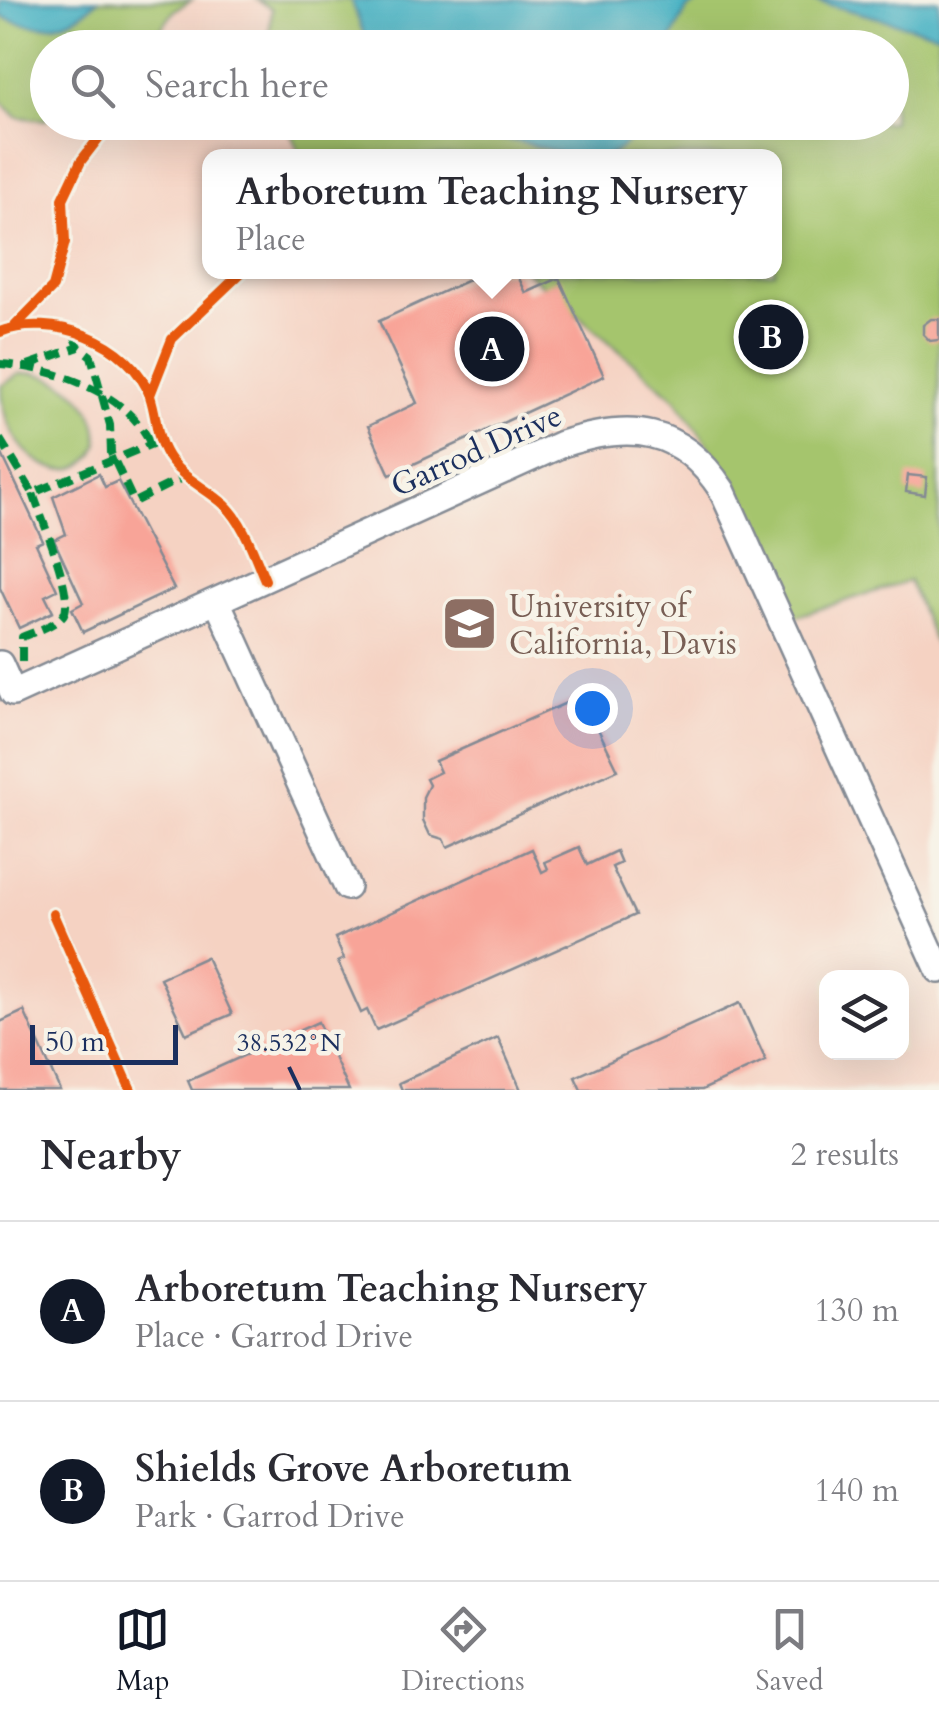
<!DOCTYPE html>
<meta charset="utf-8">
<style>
body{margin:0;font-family:Cardo,serif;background:#f2f2f3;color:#2b2b33}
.controls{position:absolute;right:30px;bottom:30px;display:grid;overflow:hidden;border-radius:20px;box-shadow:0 10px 40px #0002}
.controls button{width:90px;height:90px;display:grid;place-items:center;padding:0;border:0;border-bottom:2px solid #e1e1e2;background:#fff;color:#2b2b33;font:50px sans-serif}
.scale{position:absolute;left:30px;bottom:25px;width:148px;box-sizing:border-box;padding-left:10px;border:5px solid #1b2f5e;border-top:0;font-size:28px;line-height:35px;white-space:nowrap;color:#1b2f5e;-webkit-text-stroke:8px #f7f3e8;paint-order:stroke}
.you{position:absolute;left:592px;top:708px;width:35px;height:35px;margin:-25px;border:8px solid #fff;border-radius:50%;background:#1a73e8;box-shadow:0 0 0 15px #1a73e833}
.badge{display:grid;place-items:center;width:65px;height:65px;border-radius:50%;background:#111827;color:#fff;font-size:32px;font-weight:700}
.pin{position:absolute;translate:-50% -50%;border:5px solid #fff;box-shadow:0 2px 10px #0006}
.popup{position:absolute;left:202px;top:149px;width:580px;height:130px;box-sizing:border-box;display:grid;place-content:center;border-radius:20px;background:#fff;filter:drop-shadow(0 2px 8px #0005);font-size:32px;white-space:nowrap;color:#7c7c81}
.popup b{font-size:38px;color:#2b2b33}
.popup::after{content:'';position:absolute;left:50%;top:100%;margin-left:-20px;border:20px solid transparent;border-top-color:#fff}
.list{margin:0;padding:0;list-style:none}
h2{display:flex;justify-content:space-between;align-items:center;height:130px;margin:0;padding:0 40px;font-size:42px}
h2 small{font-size:32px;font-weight:400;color:#7c7c81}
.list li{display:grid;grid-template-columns:65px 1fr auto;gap:30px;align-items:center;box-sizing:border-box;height:180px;padding:0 40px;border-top:2px solid #e1e1e2}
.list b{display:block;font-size:38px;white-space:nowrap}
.list p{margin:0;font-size:32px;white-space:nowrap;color:#7c7c81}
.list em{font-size:32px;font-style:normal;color:#7c7c81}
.icon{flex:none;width:55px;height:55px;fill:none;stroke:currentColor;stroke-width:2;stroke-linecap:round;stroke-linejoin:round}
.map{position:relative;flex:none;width:939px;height:1090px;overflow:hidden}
.search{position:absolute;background:#fff;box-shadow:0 10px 40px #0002;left:30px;right:30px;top:30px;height:110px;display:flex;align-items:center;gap:25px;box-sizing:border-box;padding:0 35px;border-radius:55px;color:#7c7c81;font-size:38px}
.sheet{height:490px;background:#fff}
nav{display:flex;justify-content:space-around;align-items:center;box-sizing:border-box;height:140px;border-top:2px solid #e1e1e2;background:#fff;font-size:28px;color:#7c7c81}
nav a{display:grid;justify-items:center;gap:5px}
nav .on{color:#111827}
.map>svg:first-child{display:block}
</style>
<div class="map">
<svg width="939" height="1090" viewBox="0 0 939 1090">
<rect width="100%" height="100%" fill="#f7f3e8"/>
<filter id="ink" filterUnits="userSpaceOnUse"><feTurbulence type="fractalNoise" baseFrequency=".01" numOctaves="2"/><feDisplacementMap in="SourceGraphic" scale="20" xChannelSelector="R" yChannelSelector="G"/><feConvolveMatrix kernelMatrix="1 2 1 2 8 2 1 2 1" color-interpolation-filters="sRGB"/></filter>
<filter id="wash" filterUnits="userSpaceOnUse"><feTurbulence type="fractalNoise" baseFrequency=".0048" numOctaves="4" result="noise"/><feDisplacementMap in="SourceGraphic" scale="40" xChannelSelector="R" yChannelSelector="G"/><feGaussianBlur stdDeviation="2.25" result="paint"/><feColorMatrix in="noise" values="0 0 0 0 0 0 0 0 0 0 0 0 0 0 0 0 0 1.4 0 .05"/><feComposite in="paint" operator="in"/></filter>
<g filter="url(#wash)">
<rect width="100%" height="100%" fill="#ede5c8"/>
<path fill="#f5d2c2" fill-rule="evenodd" d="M0 0H939V1090H0ZM48 48H892V122H48ZM210 156H774V272H210ZM826 978H902V1052H826Z"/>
<g fill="#a5c56d" stroke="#607a66" stroke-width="2.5">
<polygon points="0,0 192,0 175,10 148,47 48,48 47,120 17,117 0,101"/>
<polygon points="257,0 939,0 939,654 909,581 794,617 735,484 676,399 527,272 774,272 774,156 301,156 286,123 892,122 892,48 268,47 272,9"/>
<path d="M33 373C71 381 99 405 98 445 74 500 0 456 1 386L19 374Z"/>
</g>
<g fill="#45b1c3" stroke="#307090" stroke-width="2.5">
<path d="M0 0H98C68 30 38 32 0 16Z"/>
<polygon points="351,0 704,0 687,9 667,47 369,48"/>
<polygon points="811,0 939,0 939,34"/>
<path d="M418 123H640C609 185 559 147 509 140 479 136 442 137 418 123Z"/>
</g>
<g id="blocks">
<g fill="#f8a498">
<polygon points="486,272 516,272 526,293 559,278 604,376 390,475 368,426 417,403 379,321"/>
<polygon points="931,319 939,319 939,340 930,341 923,334 923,325"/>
<polygon points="0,450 43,541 36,544 57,590 45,596 53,612 19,628 0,588"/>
<polygon points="99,474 105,487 118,481 174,589 83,632 72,609 83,603 54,540 66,534 53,497"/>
<polygon points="908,475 927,477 925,495 906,492"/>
<polygon points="582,696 618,770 447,847 443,839 430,835 423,820 423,797 429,785 426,779 440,772 435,761"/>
<polygon points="579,847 587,865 616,851 621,863 612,867 635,915 376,1030 367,1010 361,1013 338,962 344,959 335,938 532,849 542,872 548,869 545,862"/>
<polygon points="206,957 232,1014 186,1034 160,978"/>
<polygon points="740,1003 766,1061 702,1090 581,1090 575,1077"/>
<polygon points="24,1011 60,1090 0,1090 0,1022"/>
<polygon points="318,1022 349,1090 192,1090 188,1081"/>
<polygon points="498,1038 521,1090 402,1090 399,1083"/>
</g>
</g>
</g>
<g filter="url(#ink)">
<use href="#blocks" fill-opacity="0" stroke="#848a93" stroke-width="2.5"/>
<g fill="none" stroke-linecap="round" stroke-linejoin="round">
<defs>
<g id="minor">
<polyline points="217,601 347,887"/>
<path d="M0 664 13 693 562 444C630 422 680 426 722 490L939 970"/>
</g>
</defs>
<use href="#minor" stroke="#848a93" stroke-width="30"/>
<use href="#minor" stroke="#fff" stroke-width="25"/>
<g stroke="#00873e" stroke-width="8" stroke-dasharray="15 8" stroke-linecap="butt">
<polyline points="74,335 79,347 91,356 110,425 111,453 134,502 186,476"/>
<path d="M0 364C52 367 130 393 151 445"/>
<polyline points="28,365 79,347"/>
<polyline points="0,439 33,493 159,441"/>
<path d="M22 662V637C34 632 57 625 64 614 75 595 40 516 33 493"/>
</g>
<defs>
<g id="cycleway">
<polyline points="15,326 53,287 65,242 63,199 81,161 111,122"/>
<path d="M0 332C51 312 131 341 150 396 158 420 155 440 171 461 185 480 208 489 225 505 245 524 254 555 265 580"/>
<polyline points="150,395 172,339 242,272"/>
<polyline points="53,914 131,1090"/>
</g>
</defs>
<use href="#cycleway" stroke="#f7f3e8" stroke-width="16"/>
<use href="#cycleway" stroke="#e8590c" stroke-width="10"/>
</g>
</g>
<path fill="none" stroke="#1b2f5e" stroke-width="4" d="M289 1067 300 1090"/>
<defs>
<symbol id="university-square" viewBox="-11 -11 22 22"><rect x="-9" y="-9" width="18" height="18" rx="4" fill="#8d6e63" stroke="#f7f3e8"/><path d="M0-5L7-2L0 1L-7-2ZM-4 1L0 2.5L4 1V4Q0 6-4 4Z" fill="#fff"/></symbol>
</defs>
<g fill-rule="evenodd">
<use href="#university-square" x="438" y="592" width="63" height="63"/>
</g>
<g text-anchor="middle" stroke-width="9" stroke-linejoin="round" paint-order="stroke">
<g font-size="32" fill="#1b2f5e" stroke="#f7f3e8">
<text transform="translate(476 450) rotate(-24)" y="11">Garrod Drive</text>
</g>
<g font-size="32" fill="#785e54" stroke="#f7f3e8" text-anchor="start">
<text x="509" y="617">University of<tspan x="509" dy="37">California, Davis</tspan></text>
</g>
</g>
<g font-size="25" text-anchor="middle" fill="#1b2f5e" stroke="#f7f3e8" stroke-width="9" stroke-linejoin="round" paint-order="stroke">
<text x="289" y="1051">38.532°N</text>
</g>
</svg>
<div class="controls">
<button><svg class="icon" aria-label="layers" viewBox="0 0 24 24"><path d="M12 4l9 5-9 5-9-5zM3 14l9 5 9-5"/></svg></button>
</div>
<div class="scale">50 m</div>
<div class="you"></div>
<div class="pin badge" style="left:492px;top:349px">A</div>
<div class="popup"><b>Arboretum Teaching Nursery</b>Place</div>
<div class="pin badge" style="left:771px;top:337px">B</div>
<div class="search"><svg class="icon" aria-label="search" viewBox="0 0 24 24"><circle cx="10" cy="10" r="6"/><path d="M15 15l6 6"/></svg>Search here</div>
</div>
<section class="sheet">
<h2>Nearby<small>2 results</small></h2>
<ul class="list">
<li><span class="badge">A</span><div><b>Arboretum Teaching Nursery</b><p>Place · Garrod Drive</p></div><em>130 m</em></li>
<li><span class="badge">B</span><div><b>Shields Grove Arboretum</b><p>Park · Garrod Drive</p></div><em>140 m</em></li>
</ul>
</section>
<nav>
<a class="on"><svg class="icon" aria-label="map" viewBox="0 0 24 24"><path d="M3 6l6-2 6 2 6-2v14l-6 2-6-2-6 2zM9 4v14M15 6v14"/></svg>Map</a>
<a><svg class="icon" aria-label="directions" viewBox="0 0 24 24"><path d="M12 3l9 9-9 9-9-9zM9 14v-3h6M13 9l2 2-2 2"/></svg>Directions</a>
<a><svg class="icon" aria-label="saved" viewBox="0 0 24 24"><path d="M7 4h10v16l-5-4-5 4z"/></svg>Saved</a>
</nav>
